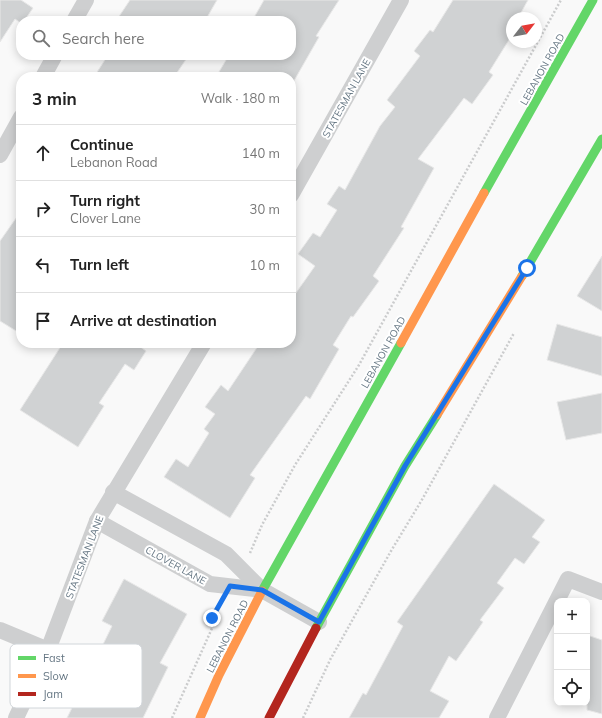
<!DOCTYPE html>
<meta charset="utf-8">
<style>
body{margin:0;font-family:Mulish,sans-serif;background:#f6f6f6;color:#222}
.controls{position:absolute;right:12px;bottom:12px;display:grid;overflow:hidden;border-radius:8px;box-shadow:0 2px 10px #0003}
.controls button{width:36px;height:36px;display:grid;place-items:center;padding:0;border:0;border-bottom:1px solid #e0e0e0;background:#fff;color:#222;font:20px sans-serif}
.compass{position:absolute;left:506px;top:12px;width:36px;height:36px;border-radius:50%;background:#fff;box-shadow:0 2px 10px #0003;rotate:59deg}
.stop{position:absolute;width:12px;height:12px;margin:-9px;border:3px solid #1a73e8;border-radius:50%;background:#fff}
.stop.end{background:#1a73e8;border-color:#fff;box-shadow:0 1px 4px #0008}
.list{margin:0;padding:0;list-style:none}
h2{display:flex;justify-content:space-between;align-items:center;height:52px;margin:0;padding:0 16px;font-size:17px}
h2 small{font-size:13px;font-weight:400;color:#767676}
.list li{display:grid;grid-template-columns:26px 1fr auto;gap:12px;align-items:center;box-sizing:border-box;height:56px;padding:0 16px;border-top:1px solid #e0e0e0}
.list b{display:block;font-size:15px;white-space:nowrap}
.list p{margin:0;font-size:13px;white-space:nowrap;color:#767676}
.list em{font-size:13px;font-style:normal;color:#767676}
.icon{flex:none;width:22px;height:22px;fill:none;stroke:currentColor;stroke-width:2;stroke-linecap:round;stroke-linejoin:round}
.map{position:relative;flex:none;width:602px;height:718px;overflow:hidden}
.search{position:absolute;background:#fff;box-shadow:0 2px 10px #0003;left:16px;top:16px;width:280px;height:44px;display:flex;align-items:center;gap:10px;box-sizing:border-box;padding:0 14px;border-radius:16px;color:#767676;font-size:15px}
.panel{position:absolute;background:#fff;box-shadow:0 2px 10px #0003;left:16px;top:72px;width:280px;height:276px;border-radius:16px}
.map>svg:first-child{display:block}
</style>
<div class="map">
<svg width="602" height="718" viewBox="0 0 602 718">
<rect width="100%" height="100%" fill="#f9f9f9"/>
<g fill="#d0d2d3" stroke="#e8e8e8">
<polygon points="0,0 21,0 33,8 24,21 21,21 21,23 15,19 0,42"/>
<polygon points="130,0 217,0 205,21 116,21"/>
<polygon points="264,0 339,0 316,36 319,37 291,86 291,77 216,77 229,55 291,55 291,21 252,21"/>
<polygon points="453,0 528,0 518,18 512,18 512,35 489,72 493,75 472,104 464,98 418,159 434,168 401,227 404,228 373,276 379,281 353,317 351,316 333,345 339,349 310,399 306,396 250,475 255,478 230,518 164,477 176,459 188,467 209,433 204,429 215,414 205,407 221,385 228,391 260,343 291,343 291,300 315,266 298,254 313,233 320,237 337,210 327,204 339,186 345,190 380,126 395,107 387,100 420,56 414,51 430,30 433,32"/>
<polygon points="108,55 189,55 174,77 94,77"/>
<polygon points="21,211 21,334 0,321 0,241"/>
<polygon points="602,256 602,311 577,296"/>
<polygon points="557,324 602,337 602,376 547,360"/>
<polygon points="63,343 135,343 146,351 134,370 125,364 99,403 104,406 78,447 20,410"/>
<polygon points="602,393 602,433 566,440 557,402"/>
<polygon points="494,484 545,520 532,537 540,542 524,564 515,558 497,583 504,588 480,620 483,622 456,661 449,656 430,691 449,701 439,718 349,718 363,693 366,695 403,626 397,622"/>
<polygon points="124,579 187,614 160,663 168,667 143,718 67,718 112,626 102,621"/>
<polygon points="587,635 602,640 602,714 587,710"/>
</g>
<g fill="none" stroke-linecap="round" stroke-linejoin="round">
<g stroke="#cbcccd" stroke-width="2.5" stroke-dasharray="2 2" stroke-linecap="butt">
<polyline points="250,553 262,525 295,465 359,365 561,0"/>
<polyline points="172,718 213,626 212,618 220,604"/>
<polyline points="303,718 330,660 391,551 423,498 514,333"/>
</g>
<g stroke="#cecfd0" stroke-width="16">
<polyline points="74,21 86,0"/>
<polyline points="43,77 55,55"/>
<polyline points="0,155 21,117"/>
<polyline points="291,195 401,0"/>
<polyline points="113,492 226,554 262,590 319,622"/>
<polyline points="97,521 210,584 262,590"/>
<polyline points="0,630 48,650"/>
<polyline points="16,718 48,650 97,521 204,343"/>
<polyline points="497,718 568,579 602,592"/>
</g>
<g stroke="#63d668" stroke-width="9">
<polyline points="484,193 593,0"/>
<polyline points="522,276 602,139"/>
<polyline points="262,591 401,343"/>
<polyline points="316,628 405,466 437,415"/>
</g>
<g stroke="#ff974d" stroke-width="9">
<polyline points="401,343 484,193"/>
<polyline points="437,415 522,276"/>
<polyline points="200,718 219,675 262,591"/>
</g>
<polyline stroke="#b3261e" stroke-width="9" points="269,718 316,628"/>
</g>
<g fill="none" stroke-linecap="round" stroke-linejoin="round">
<polyline stroke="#1a73e8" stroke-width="5" points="212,618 230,586 262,590 319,622 405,466 527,268"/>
</g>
<g text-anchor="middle" stroke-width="4" stroke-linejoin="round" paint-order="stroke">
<g font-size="10" fill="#657683" stroke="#fff">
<text transform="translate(542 69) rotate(-61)" y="4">LEBANON ROAD</text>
<text transform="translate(346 98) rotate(-61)" y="4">STATESMAN LANE</text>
<text transform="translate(383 352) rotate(-61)" y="4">LEBANON ROAD</text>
<text transform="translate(84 557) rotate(-69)" y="4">STATESMAN LANE</text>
<text transform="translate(176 565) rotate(29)" y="4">CLOVER LANE</text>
<text transform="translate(227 636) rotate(-63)" y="4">LEBANON ROAD</text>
</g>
</g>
<rect x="10" y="644" width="132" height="64" rx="6" fill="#fff" stroke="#d1d6da" stroke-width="1"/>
<rect x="18" y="656" width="18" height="4" fill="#63d668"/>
<rect x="18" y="674" width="18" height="4" fill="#ff974d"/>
<rect x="18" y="692" width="18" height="4" fill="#b3261e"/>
<g font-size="11" fill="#657683">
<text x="43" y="662">Fast</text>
<text x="43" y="680">Slow</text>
<text x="43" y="698">Jam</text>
</g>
</svg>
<div class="controls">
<button>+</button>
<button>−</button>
<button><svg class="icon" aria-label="locate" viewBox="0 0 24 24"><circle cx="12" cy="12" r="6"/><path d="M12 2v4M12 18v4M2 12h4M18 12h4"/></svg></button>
</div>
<svg class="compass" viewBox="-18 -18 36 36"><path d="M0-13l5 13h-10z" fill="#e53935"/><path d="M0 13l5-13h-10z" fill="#767676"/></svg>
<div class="stop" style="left:527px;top:268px"></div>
<div class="stop end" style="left:212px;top:618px"></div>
<div class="search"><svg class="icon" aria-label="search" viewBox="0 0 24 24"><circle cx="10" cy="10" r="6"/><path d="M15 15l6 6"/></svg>Search here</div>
<section class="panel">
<h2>3 min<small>Walk · 180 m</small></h2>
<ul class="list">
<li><svg class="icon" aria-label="ahead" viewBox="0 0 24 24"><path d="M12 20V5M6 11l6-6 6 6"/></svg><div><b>Continue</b><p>Lebanon Road</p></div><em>140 m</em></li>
<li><svg class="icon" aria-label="right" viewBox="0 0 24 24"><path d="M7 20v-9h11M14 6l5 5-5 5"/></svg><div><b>Turn right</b><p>Clover Lane</p></div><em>30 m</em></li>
<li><svg class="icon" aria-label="left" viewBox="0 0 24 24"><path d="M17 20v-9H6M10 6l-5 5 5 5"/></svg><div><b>Turn left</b></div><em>10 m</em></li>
<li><svg class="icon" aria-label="arrive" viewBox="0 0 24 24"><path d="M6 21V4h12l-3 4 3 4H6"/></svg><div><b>Arrive at destination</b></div></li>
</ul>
</section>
</div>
